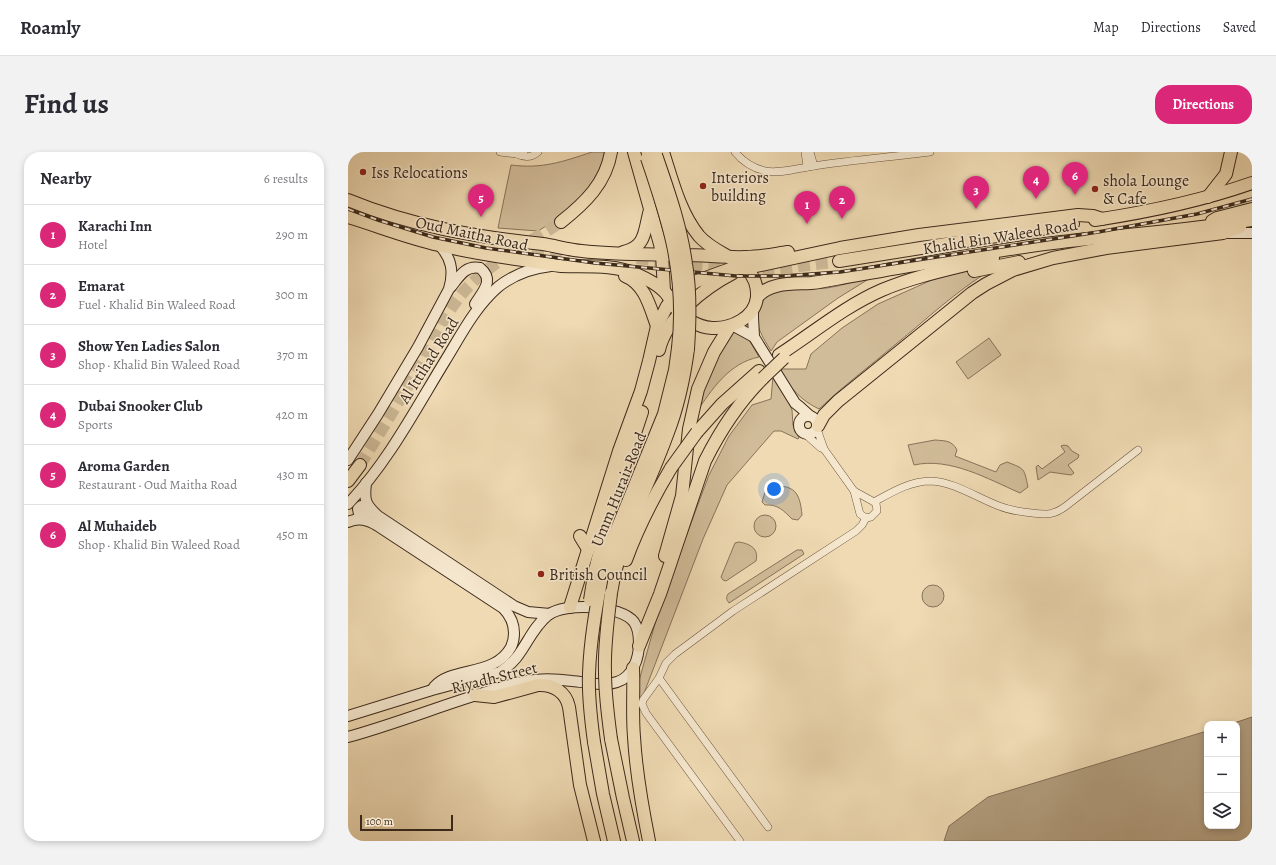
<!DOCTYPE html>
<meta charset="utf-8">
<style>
body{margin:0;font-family:Alegreya,serif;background:#f2f2f3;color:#2b2b33}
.controls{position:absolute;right:12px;bottom:12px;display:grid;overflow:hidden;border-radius:8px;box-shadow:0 2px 6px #0003}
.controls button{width:36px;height:36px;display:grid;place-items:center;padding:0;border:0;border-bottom:1px solid #e1e1e2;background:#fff;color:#2b2b33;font:20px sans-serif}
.scale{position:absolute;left:12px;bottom:10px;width:93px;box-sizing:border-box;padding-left:4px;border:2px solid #3d2a1b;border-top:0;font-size:11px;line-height:14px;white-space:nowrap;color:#3d2a1b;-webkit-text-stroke:3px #f5e7ce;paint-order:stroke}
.you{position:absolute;left:426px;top:337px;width:14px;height:14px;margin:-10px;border:3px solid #fff;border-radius:50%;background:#1a73e8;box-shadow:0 0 0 6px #1a73e833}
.badge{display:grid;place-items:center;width:26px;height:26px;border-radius:50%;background:#db2777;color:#fff;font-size:13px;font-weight:700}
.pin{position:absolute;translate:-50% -33px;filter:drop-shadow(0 1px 2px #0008)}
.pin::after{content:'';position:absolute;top:21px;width:14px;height:12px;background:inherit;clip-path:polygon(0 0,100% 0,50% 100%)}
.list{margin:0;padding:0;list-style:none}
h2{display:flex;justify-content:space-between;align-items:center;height:52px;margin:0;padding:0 16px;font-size:17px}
h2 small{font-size:13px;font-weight:400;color:#7c7c81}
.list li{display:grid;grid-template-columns:26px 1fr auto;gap:12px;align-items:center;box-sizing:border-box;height:60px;padding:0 16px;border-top:1px solid #e1e1e2}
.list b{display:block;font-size:15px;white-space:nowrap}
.list p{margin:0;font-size:13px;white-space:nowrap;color:#7c7c81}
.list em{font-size:13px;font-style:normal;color:#7c7c81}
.icon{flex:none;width:22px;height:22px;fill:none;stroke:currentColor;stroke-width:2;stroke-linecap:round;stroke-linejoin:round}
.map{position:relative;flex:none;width:904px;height:689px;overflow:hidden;border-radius:16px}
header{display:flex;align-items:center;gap:24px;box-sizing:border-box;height:56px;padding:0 20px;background:#fff;border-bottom:1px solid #e1e1e2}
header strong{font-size:19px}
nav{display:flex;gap:22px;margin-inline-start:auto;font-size:14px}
.intro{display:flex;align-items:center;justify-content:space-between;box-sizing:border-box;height:96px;padding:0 24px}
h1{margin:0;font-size:28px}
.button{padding:10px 18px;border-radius:16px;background:#db2777;color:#fff;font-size:14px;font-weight:700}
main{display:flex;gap:24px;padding:0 24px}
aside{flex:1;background:#fff;border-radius:16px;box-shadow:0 2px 6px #0003}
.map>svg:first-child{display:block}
</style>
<header>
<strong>Roamly</strong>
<nav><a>Map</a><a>Directions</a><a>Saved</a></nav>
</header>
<div class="intro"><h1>Find us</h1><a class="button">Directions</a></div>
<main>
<aside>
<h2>Nearby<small>6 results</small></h2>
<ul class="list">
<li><span class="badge">1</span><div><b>Karachi Inn</b><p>Hotel</p></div><em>290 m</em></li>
<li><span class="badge">2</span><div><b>Emarat</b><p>Fuel · Khalid Bin Waleed Road</p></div><em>300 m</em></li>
<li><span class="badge">3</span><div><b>Show Yen Ladies Salon</b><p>Shop · Khalid Bin Waleed Road</p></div><em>370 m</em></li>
<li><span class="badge">4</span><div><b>Dubai Snooker Club</b><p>Sports</p></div><em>420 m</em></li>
<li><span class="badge">5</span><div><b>Aroma Garden</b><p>Restaurant · Oud Maitha Road</p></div><em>430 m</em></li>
<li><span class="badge">6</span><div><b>Al Muhaideb</b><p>Shop · Khalid Bin Waleed Road</p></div><em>450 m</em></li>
</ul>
</aside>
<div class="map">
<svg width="904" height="689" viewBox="0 0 904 689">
<rect width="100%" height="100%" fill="#efdab3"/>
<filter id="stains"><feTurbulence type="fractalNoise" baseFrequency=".005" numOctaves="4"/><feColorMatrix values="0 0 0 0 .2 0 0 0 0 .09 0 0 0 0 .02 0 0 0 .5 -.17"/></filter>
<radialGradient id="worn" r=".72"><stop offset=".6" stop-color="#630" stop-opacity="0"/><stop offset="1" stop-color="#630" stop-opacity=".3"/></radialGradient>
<g fill="#d1bc99" stroke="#87735a">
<path d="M244 0H260L248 29 216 63 190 79 150 76 163 13C194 17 214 10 244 0Z"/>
<path d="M631 116 643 118C608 139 579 167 548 192 522 214 495 234 471 257 452 248 443 236 431 219L434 217H458L463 202 494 176 530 152 586 127Z"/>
<path d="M524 125 490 146 429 190 423 199C413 182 402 167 415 149 417 146 421 142 424 141 438 135 464 138 479 136 494 134 509 128 524 125Z"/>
<path d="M385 177 397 181 411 205C381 211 364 237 348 261L358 221Z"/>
<polygon points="641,186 653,203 620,227 608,210"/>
<polygon points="425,224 439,246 444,258 445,273 451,286 450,287 433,279 426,279 379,333 355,387 293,549 290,548 291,529 312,454 361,323 381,284 404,253 423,247"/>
<path d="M587 288C597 289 604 288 609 298L607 304 648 320 652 313 659 310C677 317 676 316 680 335L672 341C640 327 602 305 566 313L560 293Z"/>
<polygon points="716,293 720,294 724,299 731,303 730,306 720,313 726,321 723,323 702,320 690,328 688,315 690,313 694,317 717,300 713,294"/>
<path d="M426 334C449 333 452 344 454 363L450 368 444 367C436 359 430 352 417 353L414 350 417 340Z"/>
<circle cx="417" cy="374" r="11"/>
<path d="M391 390C403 392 411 397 408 409L378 429 375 428 373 425 387 391Z"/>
<path d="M449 398H454L456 402 381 451C378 447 378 446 380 442Z"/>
<circle cx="585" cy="444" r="11"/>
</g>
<polygon fill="#b29e7f" stroke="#837057" points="904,565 904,689 596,689 601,674 640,645 859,579 859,674 889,674 889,572 883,572"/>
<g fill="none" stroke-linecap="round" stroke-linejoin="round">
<g stroke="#cbb795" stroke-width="12" stroke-dasharray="12 6" stroke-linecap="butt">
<polyline points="166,100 189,99 221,101"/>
<polyline points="289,106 353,115 412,119 491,109"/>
<path d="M12 313C32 280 53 247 71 214 87 186 100 154 123 132 148 107 184 89 213 70"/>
</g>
<defs>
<g id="street">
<polyline points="152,0 169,2 176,0"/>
<path d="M387 0C395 10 405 16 417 19 433 22 450 16 466 14 504 8 543 5 582 0"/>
<polyline points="457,0 459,15"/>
<polyline points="462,0 466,14"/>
<path d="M169 2C177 6 183 6 190 0"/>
<polyline points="469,277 476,297 506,339"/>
<polyline points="457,282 473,296 476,297"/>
<polygon points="506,339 528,351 529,359 523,365 518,366 512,362"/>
<path d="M526 350C544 340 562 329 583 329 607 330 629 346 651 354 661 358 673 360 684 361 699 363 706 363 718 354L790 298"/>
<polyline points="311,526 420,675"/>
<polyline points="392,689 298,561 294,552 295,548 311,526 318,511 327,502 385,459 508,379 514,373 518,366"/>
</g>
<g id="secondary">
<polyline points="881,81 904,81"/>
<path d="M103 135C111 125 117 113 132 116 147 128 135 139 127 152"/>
<polyline points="405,157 405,165 406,185 447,251 452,255 462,264"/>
<polyline points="384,173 406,185"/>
<circle cx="460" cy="273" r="9"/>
<path d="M0 308 30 262 70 195 101 137C106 120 104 106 91 93"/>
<path d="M18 331C16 348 17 352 30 364L166 454 180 460 202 462"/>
<path d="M0 352C40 310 67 258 97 209 113 183 127 155 150 135 165 123 184 116 203 114"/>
<polyline points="20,367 11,362 10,357 13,354 15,355 23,361"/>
<path d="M0 370C11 365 20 368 30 374L155 456C162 463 166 471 166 481 166 486 165 491 163 495 147 525 104 514 86 535"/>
<path d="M0 564 84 538 152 520C177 505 179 480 200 463 217 450 273 453 286 470 290 476 291 483 291 491 291 506 285 525 269 530 255 535 238 530 224 529 209 527 194 526 179 529 165 531 152 536 138 540 92 554 47 572 0 585"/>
</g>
<g id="primary">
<polyline points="286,0 312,92 314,102 316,139"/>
<polyline points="860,45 878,22 883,0"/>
<path d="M0 48C63 74 128 85 195 92 208 94 221 98 234 99 268 103 303 102 337 103 357 103 378 106 398 105 412 105 426 102 440 100"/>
<path d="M0 65C30 74 60 86 91 93 121 100 152 105 182 109 192 111 203 113 213 114 238 115 265 112 288 122 297 126 309 132 316 139 320 143 323 149 326 154 335 166 349 175 364 176 383 177 407 166 409 145 411 108 371 107 351 84 332 61 324 28 315 0"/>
<path d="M747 68C800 60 853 49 904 31"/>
<polyline points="864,69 869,66 904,57"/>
<path d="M213 70C237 51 258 31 263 0"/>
<path d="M275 100C299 95 296 78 302 58"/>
<polyline points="491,109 725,72"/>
<polyline points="626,119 671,110"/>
<path d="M277 124C297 132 302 155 309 174"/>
<path d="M409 145C422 130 444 132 463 131 473 130 483 128 493 126 563 114 634 100 705 91 771 83 838 79 904 68"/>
<path d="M311 198C318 166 356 136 385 121"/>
<path d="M431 203C465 181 497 154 534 138 569 123 608 116 645 106"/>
<polyline points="470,274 476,263 490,249 624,141 638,132 665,118 705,106 758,96 875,81 892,75"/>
<polyline points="349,280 374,252 411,219"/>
<polyline points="0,329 12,313"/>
<polyline points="232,384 240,397"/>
<polyline points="317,404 334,344 341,277 350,237 366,200 382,174"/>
<path d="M278 408C290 375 305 346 323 316"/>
<polyline points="246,423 261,360 294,260"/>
<polyline points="254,424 267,382 316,262 327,218 330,196"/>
<path d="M263 441C272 384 300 336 319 283 330 255 336 227 340 197"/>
<polyline points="222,455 271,299 293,239 301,209 309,174 319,154 329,142 349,129 385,116 399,116 492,96 571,83 730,63 745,64 754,67"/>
<path d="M291 494 312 442 357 309C372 279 390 251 415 226"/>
<path d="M285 516C286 539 284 562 286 585 288 620 294 654 301 689"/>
<path d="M127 543 146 545 190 533C205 532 218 540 221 555L232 633 246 689"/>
<polyline points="263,587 275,646 285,689"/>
<polyline points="246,590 255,642 266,689"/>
</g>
</defs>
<use href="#street" stroke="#6a5641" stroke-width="8"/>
<use href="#secondary" stroke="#3d2a1b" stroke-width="12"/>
<use href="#primary" stroke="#3d2a1b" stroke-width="14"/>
<use href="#street" stroke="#f5e7ce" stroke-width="7"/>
<use href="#secondary" stroke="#f5e7ce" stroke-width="10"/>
<use href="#primary" stroke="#efdab3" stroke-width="12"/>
<defs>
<polyline id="rail" points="0,57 30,68 85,85 138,96 247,111 388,124 435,124 492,120 750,80 849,62 904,47"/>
</defs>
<use href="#rail" stroke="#3d2a1b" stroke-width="3.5"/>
<use href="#rail" stroke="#f5e7ce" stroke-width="2" stroke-dasharray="6" stroke-linecap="butt"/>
<defs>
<g id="primary-bridge">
<path d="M308 3C320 38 333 74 338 112 343 140 342 168 340 197"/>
<path d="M299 6C309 36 320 67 326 98 332 130 334 163 330 196"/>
<polyline points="415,226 436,206"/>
<polyline points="323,316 349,280"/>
<polyline points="242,448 246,423"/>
<path d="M263 587C260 565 257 543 257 520 256 493 260 467 263 441"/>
<path d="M246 590C243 568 240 545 241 522 242 489 248 456 254 424"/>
</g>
</defs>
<use href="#primary-bridge" stroke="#3d2a1b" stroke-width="14" stroke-linecap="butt"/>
<use href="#primary-bridge" stroke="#efdab3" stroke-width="12"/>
</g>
<g fill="#8f2418" stroke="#f5e7ce" stroke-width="1.5">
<circle cx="15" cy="20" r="4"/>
<circle cx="355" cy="34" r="4"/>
<circle cx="747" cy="37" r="4"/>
<circle cx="193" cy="422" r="4"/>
</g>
<g text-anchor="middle" stroke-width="3" stroke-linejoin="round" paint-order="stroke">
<g font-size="16" fill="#3d2a1b" stroke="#f5e7ce" text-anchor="start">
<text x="23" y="26">Iss Relocations</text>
<text x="363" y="31">Interiors<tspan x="363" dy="18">building</tspan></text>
<text x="755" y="34">shola Lounge<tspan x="755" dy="18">&amp; Cafe</tspan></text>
<text x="201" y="428">British Council</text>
</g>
<g font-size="16" fill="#3d2a1b" stroke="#f5e7ce">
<text transform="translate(124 81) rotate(12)" y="6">Oud Maitha Road</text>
<text transform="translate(652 84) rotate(-9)" y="6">Khalid Bin Waleed Road</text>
<text transform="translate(80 208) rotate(-58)" y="6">Al Ittihad Road</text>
<text transform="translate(270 337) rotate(-68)" y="6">Umm Hurair Road</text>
<text transform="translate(146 525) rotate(-14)" y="6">Riyadh Street</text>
</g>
</g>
<rect width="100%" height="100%" filter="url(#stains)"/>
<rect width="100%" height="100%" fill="url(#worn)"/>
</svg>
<div class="controls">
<button>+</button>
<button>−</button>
<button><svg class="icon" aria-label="layers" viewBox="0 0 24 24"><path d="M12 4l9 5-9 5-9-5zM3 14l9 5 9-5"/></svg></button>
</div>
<div class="scale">100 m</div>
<div class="you"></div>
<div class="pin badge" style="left:459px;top:72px">1</div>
<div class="pin badge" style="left:494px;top:67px">2</div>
<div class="pin badge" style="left:628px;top:57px">3</div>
<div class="pin badge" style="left:688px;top:47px">4</div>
<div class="pin badge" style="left:133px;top:65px">5</div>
<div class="pin badge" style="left:727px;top:43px">6</div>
</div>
</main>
